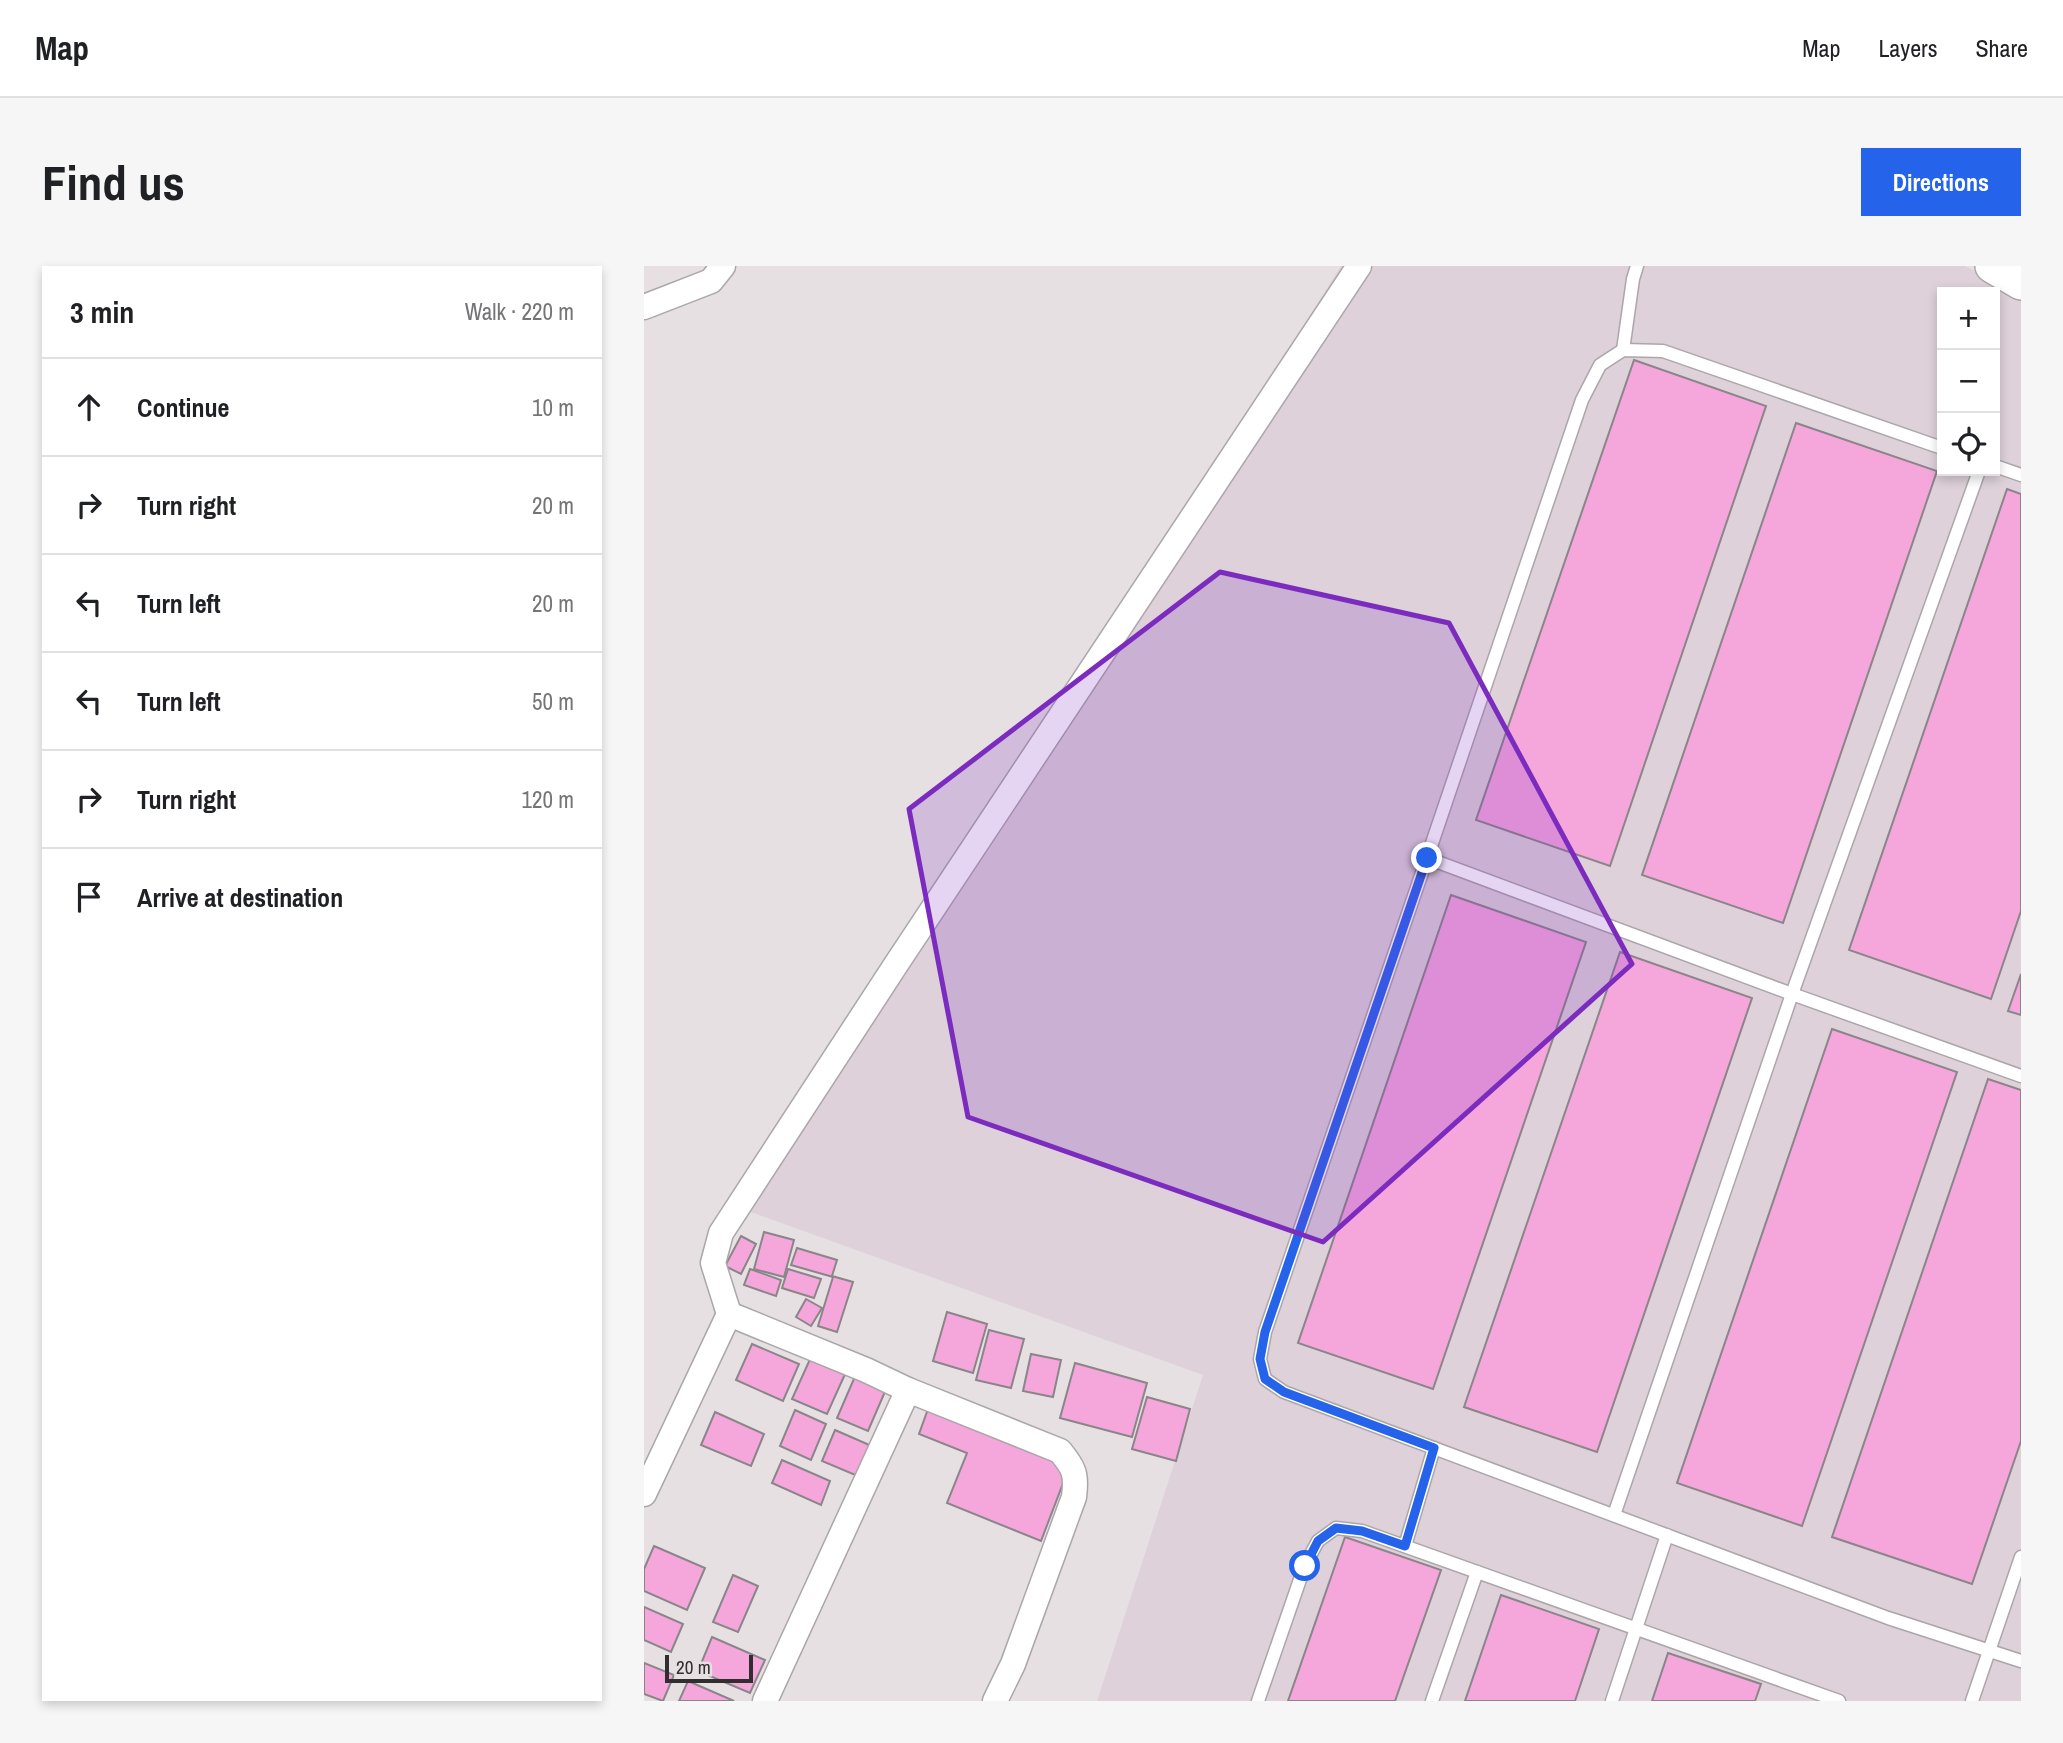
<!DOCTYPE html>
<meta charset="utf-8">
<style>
body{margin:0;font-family:"Archivo Narrow",sans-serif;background:#f6f6f6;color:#202124}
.controls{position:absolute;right:21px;top:21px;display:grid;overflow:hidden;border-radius:0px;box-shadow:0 4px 10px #0003}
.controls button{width:63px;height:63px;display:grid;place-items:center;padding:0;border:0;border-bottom:2px solid #e0e0e0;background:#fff;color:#202124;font:35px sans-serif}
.scale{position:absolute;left:21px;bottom:18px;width:88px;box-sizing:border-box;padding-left:7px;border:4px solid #302e2f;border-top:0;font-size:19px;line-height:24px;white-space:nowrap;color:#302e2f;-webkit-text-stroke:5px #e6e0e3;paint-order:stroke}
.stop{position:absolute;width:21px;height:21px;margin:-16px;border:5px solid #2563eb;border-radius:50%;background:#fff}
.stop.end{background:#2563eb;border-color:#fff;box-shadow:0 2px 7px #0008}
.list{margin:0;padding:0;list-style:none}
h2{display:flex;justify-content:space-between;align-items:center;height:91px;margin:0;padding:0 28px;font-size:30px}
h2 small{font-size:23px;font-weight:400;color:#757577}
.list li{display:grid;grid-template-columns:46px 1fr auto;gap:21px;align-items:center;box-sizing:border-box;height:98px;padding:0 28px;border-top:2px solid #e0e0e0}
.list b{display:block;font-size:26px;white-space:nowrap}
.list em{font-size:23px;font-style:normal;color:#757577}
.icon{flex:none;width:38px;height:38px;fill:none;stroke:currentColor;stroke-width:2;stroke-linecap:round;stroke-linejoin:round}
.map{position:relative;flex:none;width:1377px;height:1435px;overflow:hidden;border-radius:0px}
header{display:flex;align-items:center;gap:42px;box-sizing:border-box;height:98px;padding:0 35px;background:#fff;border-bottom:2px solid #e0e0e0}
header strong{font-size:33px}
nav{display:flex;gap:38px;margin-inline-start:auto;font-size:24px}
.intro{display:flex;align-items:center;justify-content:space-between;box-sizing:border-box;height:168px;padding:0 42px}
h1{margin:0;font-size:49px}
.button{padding:18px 32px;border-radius:0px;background:#2563eb;color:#fff;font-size:24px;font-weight:700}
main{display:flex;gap:42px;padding:0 42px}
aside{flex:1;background:#fff;border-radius:0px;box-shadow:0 4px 10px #0003}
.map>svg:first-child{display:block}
</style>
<header>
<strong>Map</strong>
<nav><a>Map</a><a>Layers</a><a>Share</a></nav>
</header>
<div class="intro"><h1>Find us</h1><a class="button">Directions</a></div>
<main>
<aside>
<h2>3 min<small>Walk · 220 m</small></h2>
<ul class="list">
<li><svg class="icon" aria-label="ahead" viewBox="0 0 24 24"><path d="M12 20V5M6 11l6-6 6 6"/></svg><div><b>Continue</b></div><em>10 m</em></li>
<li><svg class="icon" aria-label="right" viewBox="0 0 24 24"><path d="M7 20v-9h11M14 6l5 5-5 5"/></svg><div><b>Turn right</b></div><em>20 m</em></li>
<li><svg class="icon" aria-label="left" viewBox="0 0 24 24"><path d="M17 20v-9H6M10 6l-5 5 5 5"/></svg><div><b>Turn left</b></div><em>20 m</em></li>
<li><svg class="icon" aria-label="left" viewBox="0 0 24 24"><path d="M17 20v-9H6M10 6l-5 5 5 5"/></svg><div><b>Turn left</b></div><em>50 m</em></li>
<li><svg class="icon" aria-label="right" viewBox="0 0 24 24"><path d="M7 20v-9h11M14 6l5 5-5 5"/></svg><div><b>Turn right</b></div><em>120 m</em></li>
<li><svg class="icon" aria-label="arrive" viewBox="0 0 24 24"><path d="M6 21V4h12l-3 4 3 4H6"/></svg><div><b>Arrive at destination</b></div></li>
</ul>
</aside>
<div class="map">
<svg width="1377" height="1435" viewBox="0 0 1377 1435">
<rect width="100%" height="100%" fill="#e6e0e3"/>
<path fill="#ded1d9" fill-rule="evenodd" d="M697 0H1321L1377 30V1435H453L559 1109 104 945ZM1298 26H1351V205H1298Z"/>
<g fill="#f5a7dc" stroke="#8a8588" stroke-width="2">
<polygon points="990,94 1122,140 966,600 832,554"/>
<polygon points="1152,157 1293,205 1139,657 998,609"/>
<polygon points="1363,223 1377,228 1377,645 1347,733 1205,684"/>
<polygon points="807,629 942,676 789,1123 654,1077"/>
<polygon points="976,686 1108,732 953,1186 820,1141"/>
<polygon points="1377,708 1377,749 1364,745"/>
<polygon points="1188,763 1313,806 1158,1260 1033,1217"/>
<polygon points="1344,813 1377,824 1377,1175 1328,1318 1188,1271"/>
<polygon points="120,966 150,974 140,1011 110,1003"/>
<polygon points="97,970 112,978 97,1008 81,1000"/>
<polygon points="153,982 193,994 188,1010 209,1016 193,1066 174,1060 189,1011 147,999"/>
<polygon points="106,1003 137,1014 132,1030 100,1019"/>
<polygon points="144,1003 177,1013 170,1032 138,1022"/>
<polygon points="162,1033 178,1042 167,1060 152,1051"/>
<polygon points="303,1046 343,1058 329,1107 289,1095"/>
<polygon points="345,1064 380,1073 367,1122 332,1114"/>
<polygon points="108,1078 155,1098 139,1135 92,1114"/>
<polygon points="387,1088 417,1094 409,1131 379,1125"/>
<polygon points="167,1091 202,1106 183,1148 148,1133"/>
<polygon points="431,1097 503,1117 488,1171 416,1152"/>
<polygon points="212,1108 243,1121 224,1165 193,1152"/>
<polygon points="503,1131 546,1143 532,1195 488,1183"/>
<polygon points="284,1143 426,1199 397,1275 303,1237 323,1187 275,1168"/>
<polygon points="151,1144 182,1158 167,1194 136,1180"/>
<polygon points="71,1146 120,1168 107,1200 57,1179"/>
<polygon points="191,1164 230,1181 216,1211 178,1195"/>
<polygon points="138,1194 186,1215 177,1239 128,1217"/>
<polygon points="701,1271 797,1304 751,1435 644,1435"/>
<polygon points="10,1280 61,1302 43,1344 0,1325 0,1303"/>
<polygon points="89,1309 114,1320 94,1366 69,1356"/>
<polygon points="857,1329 955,1363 931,1435 821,1435"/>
<polygon points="0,1341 39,1358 27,1386 0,1374"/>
<polygon points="68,1371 121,1394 106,1427 54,1405"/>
<polygon points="1024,1387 1117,1418 1111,1435 1008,1435"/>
<polygon points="0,1397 30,1409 19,1435 0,1428"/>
<polygon points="44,1415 90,1435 35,1435"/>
</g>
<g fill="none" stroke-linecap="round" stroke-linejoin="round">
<defs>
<g id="lane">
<polyline points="979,84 989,13 993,0"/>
<polyline points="1351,200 1377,209"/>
<polyline points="783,592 938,134 956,99 979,84 1019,85 1298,182"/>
<polyline points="1377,810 1148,728 783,592 621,1066 616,1093 621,1113 640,1126 1244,1352 1377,1395"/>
<polyline points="970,1249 1148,728 1335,205"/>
<polyline points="761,1280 790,1182"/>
<polyline points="614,1435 661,1299 674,1275 692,1262 718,1265 1195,1435"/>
<polyline points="788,1435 833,1306"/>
<polyline points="968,1435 1023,1269"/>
<polyline points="1328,1435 1377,1291"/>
</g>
<g id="street">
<polyline points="0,41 67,15 79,0"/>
<polyline points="85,1048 69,997 77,967 251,700 715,0"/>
<polyline points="0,1228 85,1048 222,1104 264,1124"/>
<path d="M121 1435 264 1124 416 1185C430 1202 433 1208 430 1231L369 1398 351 1435"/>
</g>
<polyline id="secondary" points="1348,0 1377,17"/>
</defs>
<use href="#lane" stroke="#aba6a9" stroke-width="15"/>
<use href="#street" stroke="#aba6a9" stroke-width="27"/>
<use href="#secondary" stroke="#aba6a9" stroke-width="36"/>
<use href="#lane" stroke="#fff" stroke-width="12"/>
<use href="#street" stroke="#fff" stroke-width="24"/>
<use href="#secondary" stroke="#fff" stroke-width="33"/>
</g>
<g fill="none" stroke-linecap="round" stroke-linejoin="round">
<polyline stroke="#2563eb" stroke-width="9" points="661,1300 674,1275 692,1262 718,1265 761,1280 790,1182 640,1126 621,1113 616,1093 621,1066 783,592"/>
</g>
<path fill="#7b2cbf" fill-opacity="0.2" stroke="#7b2cbf" stroke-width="5" stroke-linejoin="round" d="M576 306 805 357 988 698 679 976 324 851 265 543Z"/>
</svg>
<div class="controls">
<button>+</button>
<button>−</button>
<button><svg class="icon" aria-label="locate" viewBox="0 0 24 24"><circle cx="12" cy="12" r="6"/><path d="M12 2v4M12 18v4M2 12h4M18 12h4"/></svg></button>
</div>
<div class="scale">20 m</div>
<div class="stop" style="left:661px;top:1300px"></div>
<div class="stop end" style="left:783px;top:592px"></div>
</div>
</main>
